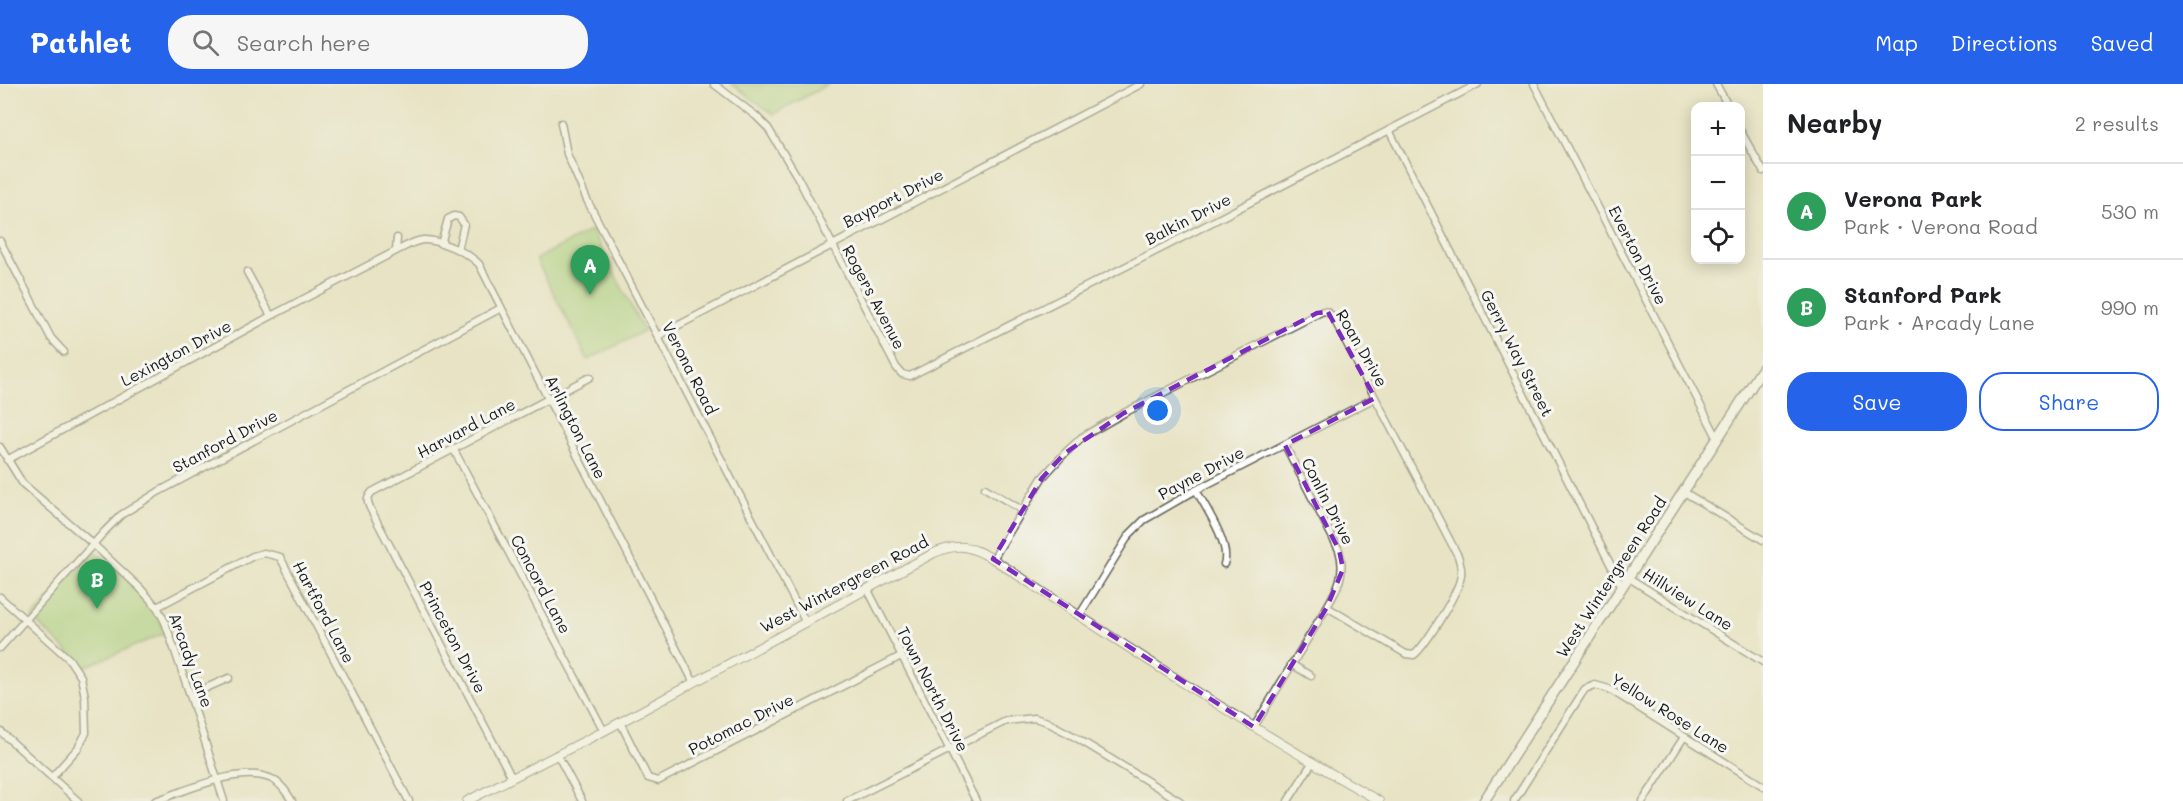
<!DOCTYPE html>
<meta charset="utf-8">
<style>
body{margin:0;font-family:Mali,sans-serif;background:#f6f6f6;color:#202124}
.controls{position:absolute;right:18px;top:18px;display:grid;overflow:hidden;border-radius:12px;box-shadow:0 3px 15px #0003}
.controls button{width:54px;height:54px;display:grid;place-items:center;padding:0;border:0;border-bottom:2px solid #e0e0e0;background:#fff;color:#202124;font:30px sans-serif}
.you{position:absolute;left:1158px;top:327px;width:21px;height:21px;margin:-15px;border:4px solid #fff;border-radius:50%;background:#1a73e8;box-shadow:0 0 0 9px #1a73e833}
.badge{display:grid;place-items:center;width:39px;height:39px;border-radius:50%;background:#2563eb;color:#fff;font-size:20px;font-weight:700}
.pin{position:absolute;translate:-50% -50px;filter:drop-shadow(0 2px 3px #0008)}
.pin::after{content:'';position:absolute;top:32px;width:21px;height:18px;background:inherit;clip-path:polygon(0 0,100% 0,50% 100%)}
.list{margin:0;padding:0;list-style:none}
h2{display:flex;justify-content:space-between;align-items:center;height:78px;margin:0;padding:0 24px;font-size:26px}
h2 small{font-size:20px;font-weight:400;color:#757577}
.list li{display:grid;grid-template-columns:39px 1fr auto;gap:18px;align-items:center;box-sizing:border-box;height:96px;padding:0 24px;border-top:2px solid #e0e0e0}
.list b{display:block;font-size:22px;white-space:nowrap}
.list p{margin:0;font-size:20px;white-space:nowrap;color:#757577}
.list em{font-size:20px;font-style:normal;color:#757577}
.actions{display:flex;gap:12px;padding:18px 24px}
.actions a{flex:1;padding:14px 0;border:2px solid #2563eb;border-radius:24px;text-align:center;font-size:21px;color:#2563eb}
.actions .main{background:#2563eb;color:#fff}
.icon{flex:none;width:33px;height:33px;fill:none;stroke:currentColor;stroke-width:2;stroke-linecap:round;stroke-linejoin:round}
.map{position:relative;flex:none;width:1763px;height:717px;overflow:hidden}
header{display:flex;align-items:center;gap:36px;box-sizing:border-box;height:84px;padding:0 30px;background:#2563eb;color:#fff}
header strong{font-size:28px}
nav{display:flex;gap:33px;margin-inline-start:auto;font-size:21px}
.search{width:420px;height:54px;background:#f6f6f6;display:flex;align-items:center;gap:15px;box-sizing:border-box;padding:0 21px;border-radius:24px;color:#757577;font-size:22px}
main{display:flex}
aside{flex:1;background:#fff}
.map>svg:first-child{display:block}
</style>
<header>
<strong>Pathlet</strong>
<div class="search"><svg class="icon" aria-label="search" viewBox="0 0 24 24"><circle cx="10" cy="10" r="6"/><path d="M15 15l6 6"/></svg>Search here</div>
<nav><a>Map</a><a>Directions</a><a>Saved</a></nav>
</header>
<main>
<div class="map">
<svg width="1763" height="717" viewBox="0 0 1763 717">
<rect width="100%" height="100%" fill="#f6f6f2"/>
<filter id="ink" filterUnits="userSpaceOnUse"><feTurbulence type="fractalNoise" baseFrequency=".0167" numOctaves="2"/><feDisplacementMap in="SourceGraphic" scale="12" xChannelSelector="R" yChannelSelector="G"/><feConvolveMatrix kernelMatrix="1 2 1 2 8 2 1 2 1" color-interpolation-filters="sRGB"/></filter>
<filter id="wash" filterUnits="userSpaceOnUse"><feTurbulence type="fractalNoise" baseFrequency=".008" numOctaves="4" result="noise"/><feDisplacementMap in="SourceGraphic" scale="24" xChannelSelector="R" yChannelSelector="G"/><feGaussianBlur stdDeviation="1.35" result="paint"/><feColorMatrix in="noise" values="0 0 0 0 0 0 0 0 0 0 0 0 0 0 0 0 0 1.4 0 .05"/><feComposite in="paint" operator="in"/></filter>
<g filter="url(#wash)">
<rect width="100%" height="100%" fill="#e8e3c4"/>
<g fill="#a3cf7c" stroke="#60764c" stroke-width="1.5">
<polygon points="732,0 829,0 773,30"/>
<polygon points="592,146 644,247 588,276 536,175"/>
<path d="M94 467C123 489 151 515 165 549L82 584 77 576 32 534Z"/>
</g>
</g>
<g filter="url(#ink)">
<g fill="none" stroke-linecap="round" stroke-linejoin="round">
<defs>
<g id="minor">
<polyline points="714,0 756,32 768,44 798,94 896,283 902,290 910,292 1168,161 1478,0"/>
<polyline points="1534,0 1718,355"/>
<polyline points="1716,0 1728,22"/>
<polyline points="561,39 567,70 587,116 805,537"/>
<polyline points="1389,46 1622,503"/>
<polyline points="1740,46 1763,87"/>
<polyline points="0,157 51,254 64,268"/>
<polyline points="441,160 448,135 454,132 459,133 464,140 458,166"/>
<path d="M396 167C405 163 413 157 423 156 438 155 469 169 479 180L693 597"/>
<polyline points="247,188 271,232"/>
<polyline points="658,252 1141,0"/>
<polyline points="0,363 23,400 93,460 140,504 157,523 165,538 190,611 224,717"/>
<polyline points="454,366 604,647"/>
<polyline points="7,376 271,232 396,167 397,154"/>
<polyline points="985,404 1022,426"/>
<path d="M1196 406C1206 424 1231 461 1224 480"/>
<polyline points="1684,408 1763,456"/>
<path d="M993 475 1042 394 1065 369 1082 353 1124 329 1323 227 1328 228 1333 233 1458 472C1460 478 1462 484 1461 491 1460 506 1426 561 1414 571L1406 570 1327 523"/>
<polyline points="1629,494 1763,578"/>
<polyline points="867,504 976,717"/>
<polyline points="0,513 69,575 81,593 85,613 86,649 78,664 52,693"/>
<polyline points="157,523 253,472 264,469 280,473 409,717"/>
<polyline points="1079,532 1129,451 1144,436 1196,406 1375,314"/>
<polyline points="0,564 105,447 121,431 158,408 501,224"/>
<polyline points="1291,580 1311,592"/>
<polyline points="190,611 229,594"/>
<polyline points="620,638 648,694 658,697 901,572"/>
<path d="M1254 643 1327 523C1338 504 1346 489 1339 466L1285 361"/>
<polyline points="0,647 78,717"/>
<polyline points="557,670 582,717"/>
<path d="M512 694 371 426C367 418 366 415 372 408L590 293"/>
<path d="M155 717C186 707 243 679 274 696 282 701 287 709 292 717"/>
<polyline points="847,717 1006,637 1034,634 1045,637 1075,653 1180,717"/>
<polyline points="1288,717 1312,679"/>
<polyline points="1514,717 1581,611 1585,605 1595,601 1609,605 1763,702"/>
<polyline points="1643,717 1684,653"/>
</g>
<path id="tertiary" d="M467 717 604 647 934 469C959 458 970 462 993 475 1120 559 1247 642 1379 717"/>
<polyline id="secondary" points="1484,717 1763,284"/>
</defs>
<use href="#minor" stroke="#636257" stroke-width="9"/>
<use href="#tertiary" stroke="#636257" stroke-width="10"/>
<use href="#secondary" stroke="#636257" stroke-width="12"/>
<use href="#minor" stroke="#fff" stroke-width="6"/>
<use href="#tertiary" stroke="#fff" stroke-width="8"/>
<use href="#secondary" stroke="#fff" stroke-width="9"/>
</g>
</g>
<path d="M0 0H1763V717H0ZM1328 228 1375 314 1285 361 1339 466 1343 485 1327 523 1254 643 993 475 1042 394 1065 369 1124 329 1317 229Z" fill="#e8e3c4" fill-opacity=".55" fill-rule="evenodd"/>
<path fill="none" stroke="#7b2cbf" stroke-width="4.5" stroke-dasharray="12 8" stroke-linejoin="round" d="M1328 228 1375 314 1285 361 1339 466 1343 485 1327 523 1254 643 993 475 1042 394 1065 369 1124 329 1317 229Z"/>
<g text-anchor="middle" stroke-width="6" stroke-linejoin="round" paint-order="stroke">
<g font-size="16" fill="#1c1c1c" stroke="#f6f6f2">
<text transform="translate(893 114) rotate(-27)" y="6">Bayport Drive</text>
<text transform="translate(1188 135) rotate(-27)" y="6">Balkin Drive</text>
<text transform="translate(1638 171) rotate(63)" y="6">Everton Drive</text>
<text transform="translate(874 213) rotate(62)" y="6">Rogers Avenue</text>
<text transform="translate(1362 264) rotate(60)" y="6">Roan Drive</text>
<text transform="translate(176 269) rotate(-28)" y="6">Lexington Drive</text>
<text transform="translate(1517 269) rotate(63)" y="6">Gerry Way Street</text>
<text transform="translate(690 284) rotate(63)" y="6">Verona Road</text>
<text transform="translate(576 343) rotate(63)" y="6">Arlington Lane</text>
<text transform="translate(466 344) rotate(-28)" y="6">Harvard Lane</text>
<text transform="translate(225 357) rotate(-28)" y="6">Stanford Drive</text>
<text transform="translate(1201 389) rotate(-28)" y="6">Payne Drive</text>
<text transform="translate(1328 417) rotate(63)" y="6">Conlin Drive</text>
<text transform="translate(1611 493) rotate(-57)" y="6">West Wintergreen Road</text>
<text transform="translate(541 500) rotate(62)" y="6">Concord Lane</text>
<text transform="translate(844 500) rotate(-28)" y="6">West Wintergreen Road</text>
<text transform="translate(1688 515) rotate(32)" y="6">Hillview Lane</text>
<text transform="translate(324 528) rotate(62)" y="6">Hartford Lane</text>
<text transform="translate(453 553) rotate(62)" y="6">Princeton Drive</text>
<text transform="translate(191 576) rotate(70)" y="6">Arcady Lane</text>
<text transform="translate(933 605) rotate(63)" y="6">Town North Drive</text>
<text transform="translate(1670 629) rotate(32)" y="6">Yellow Rose Lane</text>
<text transform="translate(741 640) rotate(-27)" y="6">Potomac Drive</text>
</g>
</g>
</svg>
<div class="controls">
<button>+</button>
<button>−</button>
<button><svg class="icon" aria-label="locate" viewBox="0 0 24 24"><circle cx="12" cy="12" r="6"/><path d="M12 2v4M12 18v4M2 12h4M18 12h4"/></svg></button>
</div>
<div class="you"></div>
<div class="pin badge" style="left:590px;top:211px;background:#2e9e5b">A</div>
<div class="pin badge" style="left:97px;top:525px;background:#2e9e5b">B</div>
</div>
<aside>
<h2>Nearby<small>2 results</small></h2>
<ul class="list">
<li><span class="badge" style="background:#2e9e5b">A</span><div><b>Verona Park</b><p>Park · Verona Road</p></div><em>530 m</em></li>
<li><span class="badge" style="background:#2e9e5b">B</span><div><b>Stanford Park</b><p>Park · Arcady Lane</p></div><em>990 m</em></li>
</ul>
<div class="actions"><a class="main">Save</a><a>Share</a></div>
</aside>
</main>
